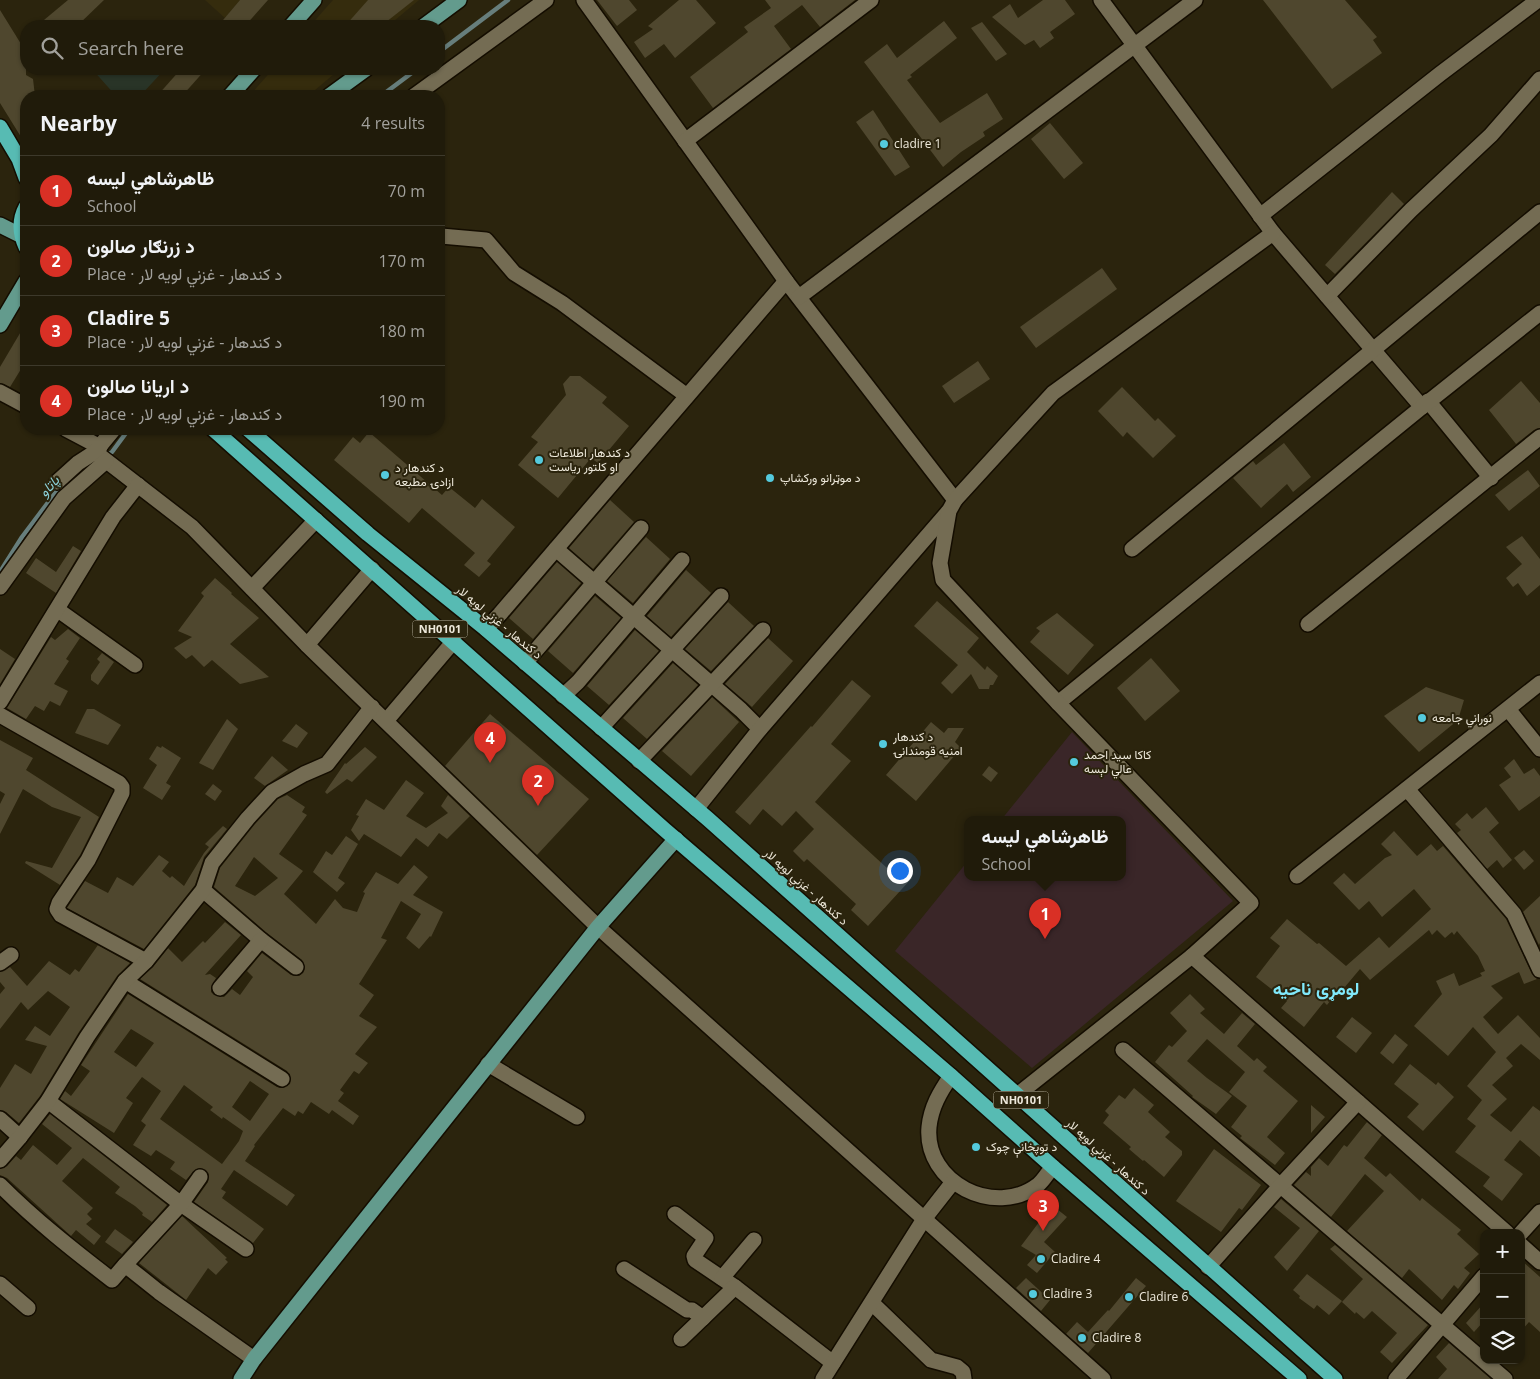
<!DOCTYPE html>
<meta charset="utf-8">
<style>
body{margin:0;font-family:"Open Sans",Vazirmatn,sans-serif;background:#2d2818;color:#f1f3f6}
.controls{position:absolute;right:15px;bottom:15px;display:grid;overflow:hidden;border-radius:10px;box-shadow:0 1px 4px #0004}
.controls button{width:45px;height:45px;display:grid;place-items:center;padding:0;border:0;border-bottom:1px solid #3d392b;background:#201b0a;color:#f1f3f6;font:25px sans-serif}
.you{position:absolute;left:899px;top:870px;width:18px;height:18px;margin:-12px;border:4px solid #fff;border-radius:50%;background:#1a73e8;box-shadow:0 0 0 8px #1a73e833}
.badge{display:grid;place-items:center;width:32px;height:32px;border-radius:50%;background:#d93025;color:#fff;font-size:16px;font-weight:700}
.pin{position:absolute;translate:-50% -41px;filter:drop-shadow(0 1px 2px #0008)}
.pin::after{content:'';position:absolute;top:26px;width:18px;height:15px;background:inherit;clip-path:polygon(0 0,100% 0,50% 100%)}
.popup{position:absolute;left:964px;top:816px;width:162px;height:65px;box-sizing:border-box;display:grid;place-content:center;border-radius:10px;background:#201b0a;filter:drop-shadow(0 1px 4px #0005);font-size:16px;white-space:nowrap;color:#a2a19c}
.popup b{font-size:19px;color:#f1f3f6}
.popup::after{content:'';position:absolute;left:50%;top:100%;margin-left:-10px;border:10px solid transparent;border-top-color:#201b0a}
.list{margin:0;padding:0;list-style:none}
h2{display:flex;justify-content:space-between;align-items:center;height:65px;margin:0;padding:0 20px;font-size:21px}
h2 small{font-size:16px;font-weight:400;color:#a2a19c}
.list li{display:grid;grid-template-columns:32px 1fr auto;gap:15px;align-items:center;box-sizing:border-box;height:70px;padding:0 20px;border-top:1px solid #3d392b}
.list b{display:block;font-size:19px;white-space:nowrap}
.list p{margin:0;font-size:16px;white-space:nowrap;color:#a2a19c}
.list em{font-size:16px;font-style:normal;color:#a2a19c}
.icon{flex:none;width:28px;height:28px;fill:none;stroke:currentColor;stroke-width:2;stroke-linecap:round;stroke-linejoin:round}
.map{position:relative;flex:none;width:1540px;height:1379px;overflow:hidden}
.search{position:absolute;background:#201b0a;box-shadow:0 1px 4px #0004;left:20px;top:20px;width:425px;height:55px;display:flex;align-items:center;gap:12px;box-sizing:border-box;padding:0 18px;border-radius:20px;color:#a2a19c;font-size:19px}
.panel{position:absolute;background:#201b0a;box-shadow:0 1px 4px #0004;left:20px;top:90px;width:425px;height:345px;border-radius:20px}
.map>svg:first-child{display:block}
</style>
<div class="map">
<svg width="1540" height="1379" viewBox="0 0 1540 1379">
<rect width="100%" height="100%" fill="#2b240d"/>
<g fill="#352c0d">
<polygon points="205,0 240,0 225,18"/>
<polygon points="333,0 419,0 388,26 310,26"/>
<polygon points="273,69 340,69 308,96 249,96"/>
</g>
<polygon fill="#3a2628" points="1072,732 1233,901 1032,1068 895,951 967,862 968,878 1122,878 1122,820 1001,820"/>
<polygon fill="#293427" points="92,69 165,69 140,96 116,96"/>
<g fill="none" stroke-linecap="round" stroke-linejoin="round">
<g stroke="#677e7c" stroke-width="4.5">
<polyline points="439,52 508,0"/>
<polyline points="381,96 417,69"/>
<polyline points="106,456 112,452 129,429"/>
<polyline points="0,572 22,537 59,488 85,470"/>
</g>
</g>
<g fill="#4f472e" fill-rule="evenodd">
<polygon points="68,0 104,0 77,26 52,26 44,20"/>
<polygon points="240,0 268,0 245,26 218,26"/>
<polygon points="368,0 414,0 381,26 345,26"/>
<polygon points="597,0 629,0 637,10 617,26"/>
<polygon points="679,0 696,0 716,23 675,58 664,44 645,58 634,42 653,29 648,26"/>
<polygon points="765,0 855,0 820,27 802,5 774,26 791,49 713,108 690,77 748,32 744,27 771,8"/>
<polygon points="1043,0 1065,0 1075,14 1050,32 1054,38 1040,48 1034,40 1025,45 992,17 1010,4 1018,18"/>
<polygon points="1263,0 1345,0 1377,37 1373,40 1382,53 1332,89"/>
<polygon points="0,10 26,52 26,75 33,79 35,96 26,96 26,145 0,103"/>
<polygon points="944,21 957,38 910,75 912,77 907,80 940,123 987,93 1003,119 983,132 985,136 961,152 943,167 864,62 887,44 897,58"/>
<polygon points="982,22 1007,54 996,61 971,28"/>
<polygon points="181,69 206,69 182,96 157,96"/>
<polygon points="873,110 910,167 895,176 856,122"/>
<polygon points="1050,123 1083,163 1064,179 1031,139"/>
<polygon points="1392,192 1404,204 1335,274 1325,265"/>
<polygon points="1102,268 1117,289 1036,348 1020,327"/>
<polygon points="26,323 26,361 10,387 0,383 0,367"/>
<polygon points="978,361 990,379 954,403 942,386"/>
<polygon points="570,376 580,376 607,397 602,403 629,426 598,463 591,458 558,498 518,465 538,442 531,437 566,395 563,384"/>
<polygon points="1521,381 1540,403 1540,428 1534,430 1516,444 1489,410"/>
<polygon points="1122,387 1155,421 1158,418 1176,436 1153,458 1127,432 1123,437 1098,411"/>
<polygon points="369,432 442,495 449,487 475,508 482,499 515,527 487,561 491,564 479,577 464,565 475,553 422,508 409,523 334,460 353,437 360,443"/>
<polygon points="1284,443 1311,477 1293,492 1287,484 1261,508 1233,478 1253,461 1256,465"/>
<polygon points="1528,470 1540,486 1509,511 1495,495"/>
<polygon points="610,500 634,522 593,569 569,548"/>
<polygon points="1522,536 1540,559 1540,585 1527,596 1518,583 1513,587 1506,578 1522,564 1506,547"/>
<polygon points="646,537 670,559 633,603 607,581"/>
<polygon points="73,546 81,551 56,593 26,573 36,558 56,572"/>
<polygon points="557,562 581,583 533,639 509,618"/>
<polygon points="686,570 711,593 671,637 647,616"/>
<polygon points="215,578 232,593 231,594 259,618 230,644 269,677 240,684 212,660 204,667 192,655 186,659 174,648 192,637 178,631 204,596 201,593"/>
<polygon points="595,596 621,618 573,673 548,651"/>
<polygon points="937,601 979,638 967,652 985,670 987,666 998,676 993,685 990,685 989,689 979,689 971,674 952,694 941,683 958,665 914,626"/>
<polygon points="728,602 754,626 711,671 685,649"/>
<polygon points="1057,613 1094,645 1068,675 1030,642 1040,631 1036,628"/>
<polygon points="68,629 80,638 66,659 69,661 54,684 68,691 60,706 50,701 44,711 35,706 26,719 7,708 51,637 55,640"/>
<polygon points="635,630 659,651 609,705 587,686"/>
<polygon points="768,638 793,661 752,707 725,684"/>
<polygon points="0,649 15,659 0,684"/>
<polygon points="102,653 114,662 98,685 91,680 91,675 100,662 97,659"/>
<polygon points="1151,658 1180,691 1145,721 1117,688"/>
<polygon points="673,663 698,685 647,739 623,718"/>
<polygon points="852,680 871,696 831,744 851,761 815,802 887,868 893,861 912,878 868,926 851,910 856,904 807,859 804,862 793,851 814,829 796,811 782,826 763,809 750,825 735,812 811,726 812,727"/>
<polygon points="1426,687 1464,700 1458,720 1419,752 1384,716"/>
<polygon points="712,697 739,722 691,776 662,751"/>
<polygon points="87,709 94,709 121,725 108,745 75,733"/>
<polygon points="490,714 589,799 537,855 445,766"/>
<polygon points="227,719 238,729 213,770 199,763"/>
<polygon points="931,722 944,733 948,728 964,728 955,742 961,748 916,801 886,775"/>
<polygon points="296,724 308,733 297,748 282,741"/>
<polygon points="0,740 33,758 26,770 99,817 80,855 60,885 25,863 26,861 52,868 81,817 52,807 23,789 0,834 0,804 5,794 0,791"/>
<polygon points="157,746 161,748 162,746 181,758 166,783 171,786 162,800 143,788 157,765 149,759"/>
<polygon points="365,747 377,757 352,782 347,779 327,794 325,792 345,763 346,764"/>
<polygon points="272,756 288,770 265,786 254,778"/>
<polygon points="1514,759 1524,774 1534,768 1540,776 1540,796 1519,811 1499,785 1511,777 1504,768"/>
<polygon points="989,766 998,773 991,782 982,775"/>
<polygon points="406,780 424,793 406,816 426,828 448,813 441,806 448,795 470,816 447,839 439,833 428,847 416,838 401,857 364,834 359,841 351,830 359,816 356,815 366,799 384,810"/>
<polygon points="213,784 222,791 215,801 205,794"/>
<path d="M287 795 305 807 302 812 307 815 279 854 303 871 284 894 316 924 335 899 343 908 357 912 365 893 363 892 376 872 398 884 414 865 428 877 413 895 443 912 431 937 430 936 419 949 406 938 421 914 401 901 381 938 387 940 359 984 374 995 359 1016 377 1027 355 1054 368 1063 359 1074 354 1071 340 1090 344 1093 338 1101 359 1116 353 1125 332 1110 329 1114 311 1102 303 1114 298 1111 295 1116 283 1108 254 1145 255 1146 245 1161 295 1195 287 1206 234 1170 221 1189 226 1192 222 1198 264 1229 253 1243 194 1202 208 1182 209 1174 206 1170 200 1168 196 1169 186 1180 170 1169 175 1162 156 1150 151 1156 133 1145 146 1125 141 1121 161 1091 142 1077 126 1098 133 1103 114 1133 60 1099 65 1091 71 1096 90 1071 81 1065 128 994 277 1087 282 1088 290 1084 291 1079 287 1071 140 979 153 967 168 948 182 962 203 941 205 943 225 922 241 935 205 975 210 974 216 978 211 987V992L214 995 224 997 232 989 240 995 253 977 247 971 262 953 291 975 299 976 303 973 305 968 302 960 267 933 214 887 220 868 255 824 278 799ZM254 857 278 878 255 896 235 886ZM131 1029 154 1043 136 1067 114 1052ZM250 1081 269 1094 250 1121 232 1107ZM184 1085 213 1107 210 1110 222 1119 223 1117 243 1131 239 1141 222 1164 160 1119Z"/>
<polygon points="1486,807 1499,823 1489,832 1512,860 1503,868 1497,860 1487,869 1457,833 1461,830 1455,824 1467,813 1472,819"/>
<polygon points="223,826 227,829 204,857 195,885 144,949 67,908 85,881 108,893 117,877 133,886 159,855 169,862 162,871 170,878 172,876 184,886 204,853 209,847 205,844"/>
<polygon points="1394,831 1417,856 1431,844 1437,851 1443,846 1506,919 1532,974 1537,979 1524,984 1519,972 1491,986 1503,998 1483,1017 1498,1034 1518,1015 1540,1038 1540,1060 1521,1044 1506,1058 1513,1066 1492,1085 1507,1099 1490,1115 1511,1132 1533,1106 1540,1111 1540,1157 1520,1140 1504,1160 1523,1174 1502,1201 1483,1186 1490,1177 1455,1152 1476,1126 1467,1119 1482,1100 1467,1086 1496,1052 1473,1027 1448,1056 1414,1026 1442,994 1436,981 1454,973 1459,986 1482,976 1480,973 1485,971 1478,956 1457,931 1454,935 1452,932 1445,938 1437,930 1432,935 1429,930 1370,980 1360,969 1339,994 1337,992 1327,1005 1324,1002 1304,1027 1281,1008 1287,1001 1256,977 1280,946 1270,938 1287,919 1317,944 1319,943 1346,966 1379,937 1389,948 1431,909 1414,889 1382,917 1369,901 1359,910 1333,883 1344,873 1355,884 1385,858 1392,855 1381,844"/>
<polygon points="346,836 358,844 338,878 345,883 337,892 313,872 326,851 332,855"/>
<polygon points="1524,850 1534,861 1524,870 1514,858"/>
<polygon points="1540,896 1540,943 1539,945 1523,912"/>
<polygon points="98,945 130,963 117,976 79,1032 40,1096 19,1123 6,1112 0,1110 0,1088 15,1064 31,1074 47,1046 25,1040 35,1026 50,1036 70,1007 48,991 28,1010 21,1002 0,1029 0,994 5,988 0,982 0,972 10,967 27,986 49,961 70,975 75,969 79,972"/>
<polygon points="1190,994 1205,1009 1200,1013 1224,1034 1242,1013 1255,1024 1237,1046 1254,1061 1257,1058 1267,1067 1263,1071 1298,1101 1267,1137 1285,1153 1275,1165 1240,1138 1242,1136 1231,1127 1247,1106 1229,1092 1245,1072 1207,1039 1187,1061 1207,1078 1232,1096 1216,1114 1192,1097 1193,1096 1155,1062 1169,1045 1172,1047 1187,1031 1170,1013"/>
<polygon points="1352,1017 1372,1033 1356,1053 1336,1037"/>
<polygon points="1395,1034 1408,1045 1393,1064 1380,1053"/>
<polygon points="1410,1064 1436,1085 1438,1082 1454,1097 1423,1131 1407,1117 1419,1104 1394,1084"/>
<polygon points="1134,1088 1154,1105 1148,1112 1170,1132 1165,1137 1182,1151 1182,1155 1164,1177 1144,1160 1143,1161 1129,1149 1131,1147 1103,1123 1109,1115 1105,1111 1119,1095 1125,1099"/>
<polygon points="1311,1105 1325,1117 1311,1133"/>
<polygon points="50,1114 167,1205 152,1222 142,1215 143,1213 135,1206 115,1193 120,1187 83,1158 62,1181 93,1208 87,1214 92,1219 86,1224 101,1236 94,1245 76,1230 71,1236 7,1178 0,1175 0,1169 7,1166 16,1156 21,1160 33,1145 57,1165 72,1148 42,1124"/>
<polygon points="1367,1122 1382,1135 1364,1158 1386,1177 1390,1173 1420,1201 1422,1198 1461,1230 1457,1234 1479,1254 1464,1268 1470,1273 1458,1289 1454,1285 1442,1300 1409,1269 1402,1278 1347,1231 1384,1191 1365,1174 1331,1217 1294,1185 1306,1172 1311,1176 1311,1167 1319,1158 1328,1166 1344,1145 1347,1147"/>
<polygon points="1214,1149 1261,1185 1242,1210 1239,1208 1221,1232 1176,1201"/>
<polygon points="1281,1199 1319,1231 1287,1271 1274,1257 1300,1228 1274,1207"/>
<polygon points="1052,1205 1067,1217 1044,1242 1055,1252 1037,1273 1027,1265 1036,1255 1021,1246"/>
<polygon points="182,1216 227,1258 225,1259 228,1262 216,1275 208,1268 186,1300 139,1263"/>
<polygon points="115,1229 133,1242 122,1254 105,1242"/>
<polygon points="1335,1245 1428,1325 1392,1363 1380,1352 1397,1333 1372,1311 1364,1319 1356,1312 1355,1314 1342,1302 1363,1279 1330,1249"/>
<polygon points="1521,1260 1540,1277 1540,1332 1529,1322 1521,1331"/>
<polygon points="1307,1274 1342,1301 1329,1315 1317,1305 1314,1309 1299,1298 1300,1296 1293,1290"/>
<polygon points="1026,1278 1050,1300 1041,1311 1016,1288"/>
<polygon points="1136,1278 1146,1286 1088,1353 1066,1334 1077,1322 1088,1332 1108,1310 1109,1311"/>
<polygon points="1484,1303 1484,1321 1474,1332 1466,1323"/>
<polygon points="1449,1343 1491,1379 1438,1379 1447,1369 1436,1357"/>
</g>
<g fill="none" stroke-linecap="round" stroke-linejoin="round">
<defs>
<g id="minor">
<polyline points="584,0 786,281 955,500"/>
<polyline points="1101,0 1273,233 1422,407"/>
<polyline points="414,96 546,0"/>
<polyline points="685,141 871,0"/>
<polyline points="1260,216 1440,74 1538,0"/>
<polyline points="439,239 441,236 486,240 514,273 562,303 687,396"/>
<polyline points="1327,296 1411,210 1491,135 1540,79"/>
<polyline points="799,297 1195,0"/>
<polyline points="0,392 26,406"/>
<polyline points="1428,401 1491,478"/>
<polyline points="66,429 100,447"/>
<polyline points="95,452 192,527 307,645 598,927 1103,1379"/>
<polyline points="57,482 78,463 95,452 114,429"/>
<polyline points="556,549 741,710 760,729"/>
<polyline points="1132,549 1540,212"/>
<polyline points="0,587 64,498 106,461"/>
<polyline points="252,588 316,520"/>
<polyline points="58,610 135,665"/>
<polyline points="1308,624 1540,437"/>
<polyline points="486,629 500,614 786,281"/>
<polyline points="307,645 372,569"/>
<polyline points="525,663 641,528"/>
<polyline points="563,696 578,682 682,560"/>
<polyline points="0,702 113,517 138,485"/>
<polyline points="1058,703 1422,407 1540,313"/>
<polyline points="1508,709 1540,749"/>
<polyline points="0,715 119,783 122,787 122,793 88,860 59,903 57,909 61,915 146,961"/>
<polyline points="386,721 454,641"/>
<polyline points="601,728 721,596"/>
<polyline points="639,761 763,630"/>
<polyline points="1407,789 1514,914 1540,970"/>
<polyline points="696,809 760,729 948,512"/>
<polyline points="1297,876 1540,683"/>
<polyline points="203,890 261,940 296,967"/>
<polyline points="1192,956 1507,1233"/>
<polyline points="0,963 11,955"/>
<polyline points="125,981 282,1079"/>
<polyline points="220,988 261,940"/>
<polyline points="1123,1050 1505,1379"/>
<polyline points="488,1064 577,1117"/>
<path d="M951 1076C940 1092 931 1107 929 1127 924 1183 995 1218 1038 1185 1044 1180 1048 1172 1053 1167"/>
<polyline points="1016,1096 1192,956 1251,903 1058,703 943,580 940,563 949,511 955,500 1053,393 1273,233"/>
<polyline points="48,1101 181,1204 246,1249"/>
<polyline points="0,1119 20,1137"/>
<polyline points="0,1160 20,1137 48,1101 87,1037 125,981 146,961 203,890 212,863 248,818 272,792 304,774 327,764 372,707"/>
<path d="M0 1185C35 1220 73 1250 112 1280L125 1265 159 1292 254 1359"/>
<polyline points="675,1214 706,1238 694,1256 695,1260 735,1287 833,1363"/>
<polyline points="1521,1233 1540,1212"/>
<polyline points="1521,1245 1540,1262"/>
<polyline points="125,1265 181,1204 200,1177"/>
<polyline points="1208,1267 1280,1186 1358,1102"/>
<polyline points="624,1269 687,1310 692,1310 703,1318"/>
<polyline points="722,1278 754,1240"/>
<polyline points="0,1284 28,1308"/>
<polyline points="872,1303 931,1360 957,1367 963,1372 964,1379"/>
<polyline points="681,1339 735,1287"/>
<polyline points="823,1379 924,1219 953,1182"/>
<polyline points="1396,1379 1484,1276"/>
</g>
<g id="major">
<polyline points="291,26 314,0"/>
<polyline points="424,26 459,0"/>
<polyline points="230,96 254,69"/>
<polyline points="329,96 366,69"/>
<polyline points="0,225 22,236"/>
<polyline points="0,325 26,281"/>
<polyline points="241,1379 254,1359 598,927 676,839"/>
</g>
<g id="highway">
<polyline points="0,127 19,159 26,178"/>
<path d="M26 207C19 220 20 234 26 247"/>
<polyline points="213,429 665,830 951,1076 1053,1167 1299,1379"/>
<polyline points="248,429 368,534 486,629 708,819 1335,1379"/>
</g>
</defs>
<use href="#minor" stroke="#140d00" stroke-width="18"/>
<use href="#major" stroke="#140d00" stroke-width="18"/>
<use href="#highway" stroke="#140d00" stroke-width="18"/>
<use href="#minor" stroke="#746c53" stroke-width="15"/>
<use href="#major" stroke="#639b8d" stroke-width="15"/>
<use href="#highway" stroke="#57bbb3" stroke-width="15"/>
</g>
<g fill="#54cadd" stroke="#2b240d" stroke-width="2">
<circle cx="884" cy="144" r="5"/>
<circle cx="539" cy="460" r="5"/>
<circle cx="385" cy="475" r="5"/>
<circle cx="770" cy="478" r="5"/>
<circle cx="1422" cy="718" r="5"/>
<circle cx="883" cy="744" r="5"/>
<circle cx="1074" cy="762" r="5"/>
<circle cx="976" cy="1147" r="5"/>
<circle cx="1041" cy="1259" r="5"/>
<circle cx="1033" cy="1294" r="5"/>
<circle cx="1129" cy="1297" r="5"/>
<circle cx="1082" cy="1338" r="5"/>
</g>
<g text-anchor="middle" stroke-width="4" stroke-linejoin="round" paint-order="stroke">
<g fill="#2b240d" stroke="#b4ae9d" stroke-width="1">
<rect x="412.5" y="620.5" width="55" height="17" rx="4"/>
<rect x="993.5" y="1091.5" width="55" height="17" rx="4"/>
</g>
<g font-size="11" font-weight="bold" fill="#eee9db">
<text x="440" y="633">NH0101</text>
<text x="1021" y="1104">NH0101</text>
</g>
<g font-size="12" fill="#eee9db" stroke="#2b240d" text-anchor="start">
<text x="894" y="148">cladire 1</text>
<text x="549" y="457">د کندهار اطلاعات<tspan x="549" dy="14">او کلتور رياست</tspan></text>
<text x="395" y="472">د کندهار د<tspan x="395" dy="14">ازادۍ مطبعه</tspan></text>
<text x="780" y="482">د موټرانو ورکشاپ</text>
<text x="1432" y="722">نوراني جامعه</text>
<text x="893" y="741">د کندهار<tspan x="893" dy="14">امنيه قومندانۍ</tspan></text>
<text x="1084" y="759">کاکا سید احمد<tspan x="1084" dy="14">عالي لېسه</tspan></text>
<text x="986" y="1151">د توپخانې چوک</text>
<text x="1051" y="1263">Cladire 4</text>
<text x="1043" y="1298">Cladire 3</text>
<text x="1139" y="1301">Cladire 6</text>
<text x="1092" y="1342">Cladire 8</text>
</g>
<g font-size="12" fill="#eee9db" stroke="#2b240d">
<text transform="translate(499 622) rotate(40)" y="4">د کندهار - غزني لويه لار</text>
<text transform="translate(806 887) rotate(42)" y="4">د کندهار - غزني لويه لار</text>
<text transform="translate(1108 1157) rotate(42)" y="4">د کندهار - غزني لويه لار</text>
</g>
<g font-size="14" font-style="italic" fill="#8cd2d9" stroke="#2b240d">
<text transform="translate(49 486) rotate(-47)" y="5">پاتاو</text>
</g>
<g font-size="18" font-weight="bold" fill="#80e9fb" stroke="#2b240d">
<text x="1316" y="995">لومړی ناحیه</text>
</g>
</g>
</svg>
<div class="controls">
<button>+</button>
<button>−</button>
<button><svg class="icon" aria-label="layers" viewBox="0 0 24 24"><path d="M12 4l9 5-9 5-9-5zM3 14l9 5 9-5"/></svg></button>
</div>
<div class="you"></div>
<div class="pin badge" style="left:1045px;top:939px">1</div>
<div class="popup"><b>ظاهرشاهي لیسه</b>School</div>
<div class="pin badge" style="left:538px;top:806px">2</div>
<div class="pin badge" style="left:1043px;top:1231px">3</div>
<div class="pin badge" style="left:490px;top:763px">4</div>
<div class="search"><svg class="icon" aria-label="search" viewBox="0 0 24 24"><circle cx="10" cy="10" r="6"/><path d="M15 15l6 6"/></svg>Search here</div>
<section class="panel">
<h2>Nearby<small>4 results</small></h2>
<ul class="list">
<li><span class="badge">1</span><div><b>ظاهرشاهي لیسه</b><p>School</p></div><em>70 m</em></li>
<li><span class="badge">2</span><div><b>د زرنګار صالون</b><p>Place · د کندهار - غزني لويه لار</p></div><em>170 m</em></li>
<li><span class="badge">3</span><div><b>Cladire 5</b><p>Place · د کندهار - غزني لويه لار</p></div><em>180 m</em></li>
<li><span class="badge">4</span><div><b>د اریانا صالون</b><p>Place · د کندهار - غزني لويه لار</p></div><em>190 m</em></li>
</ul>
</section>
</div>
